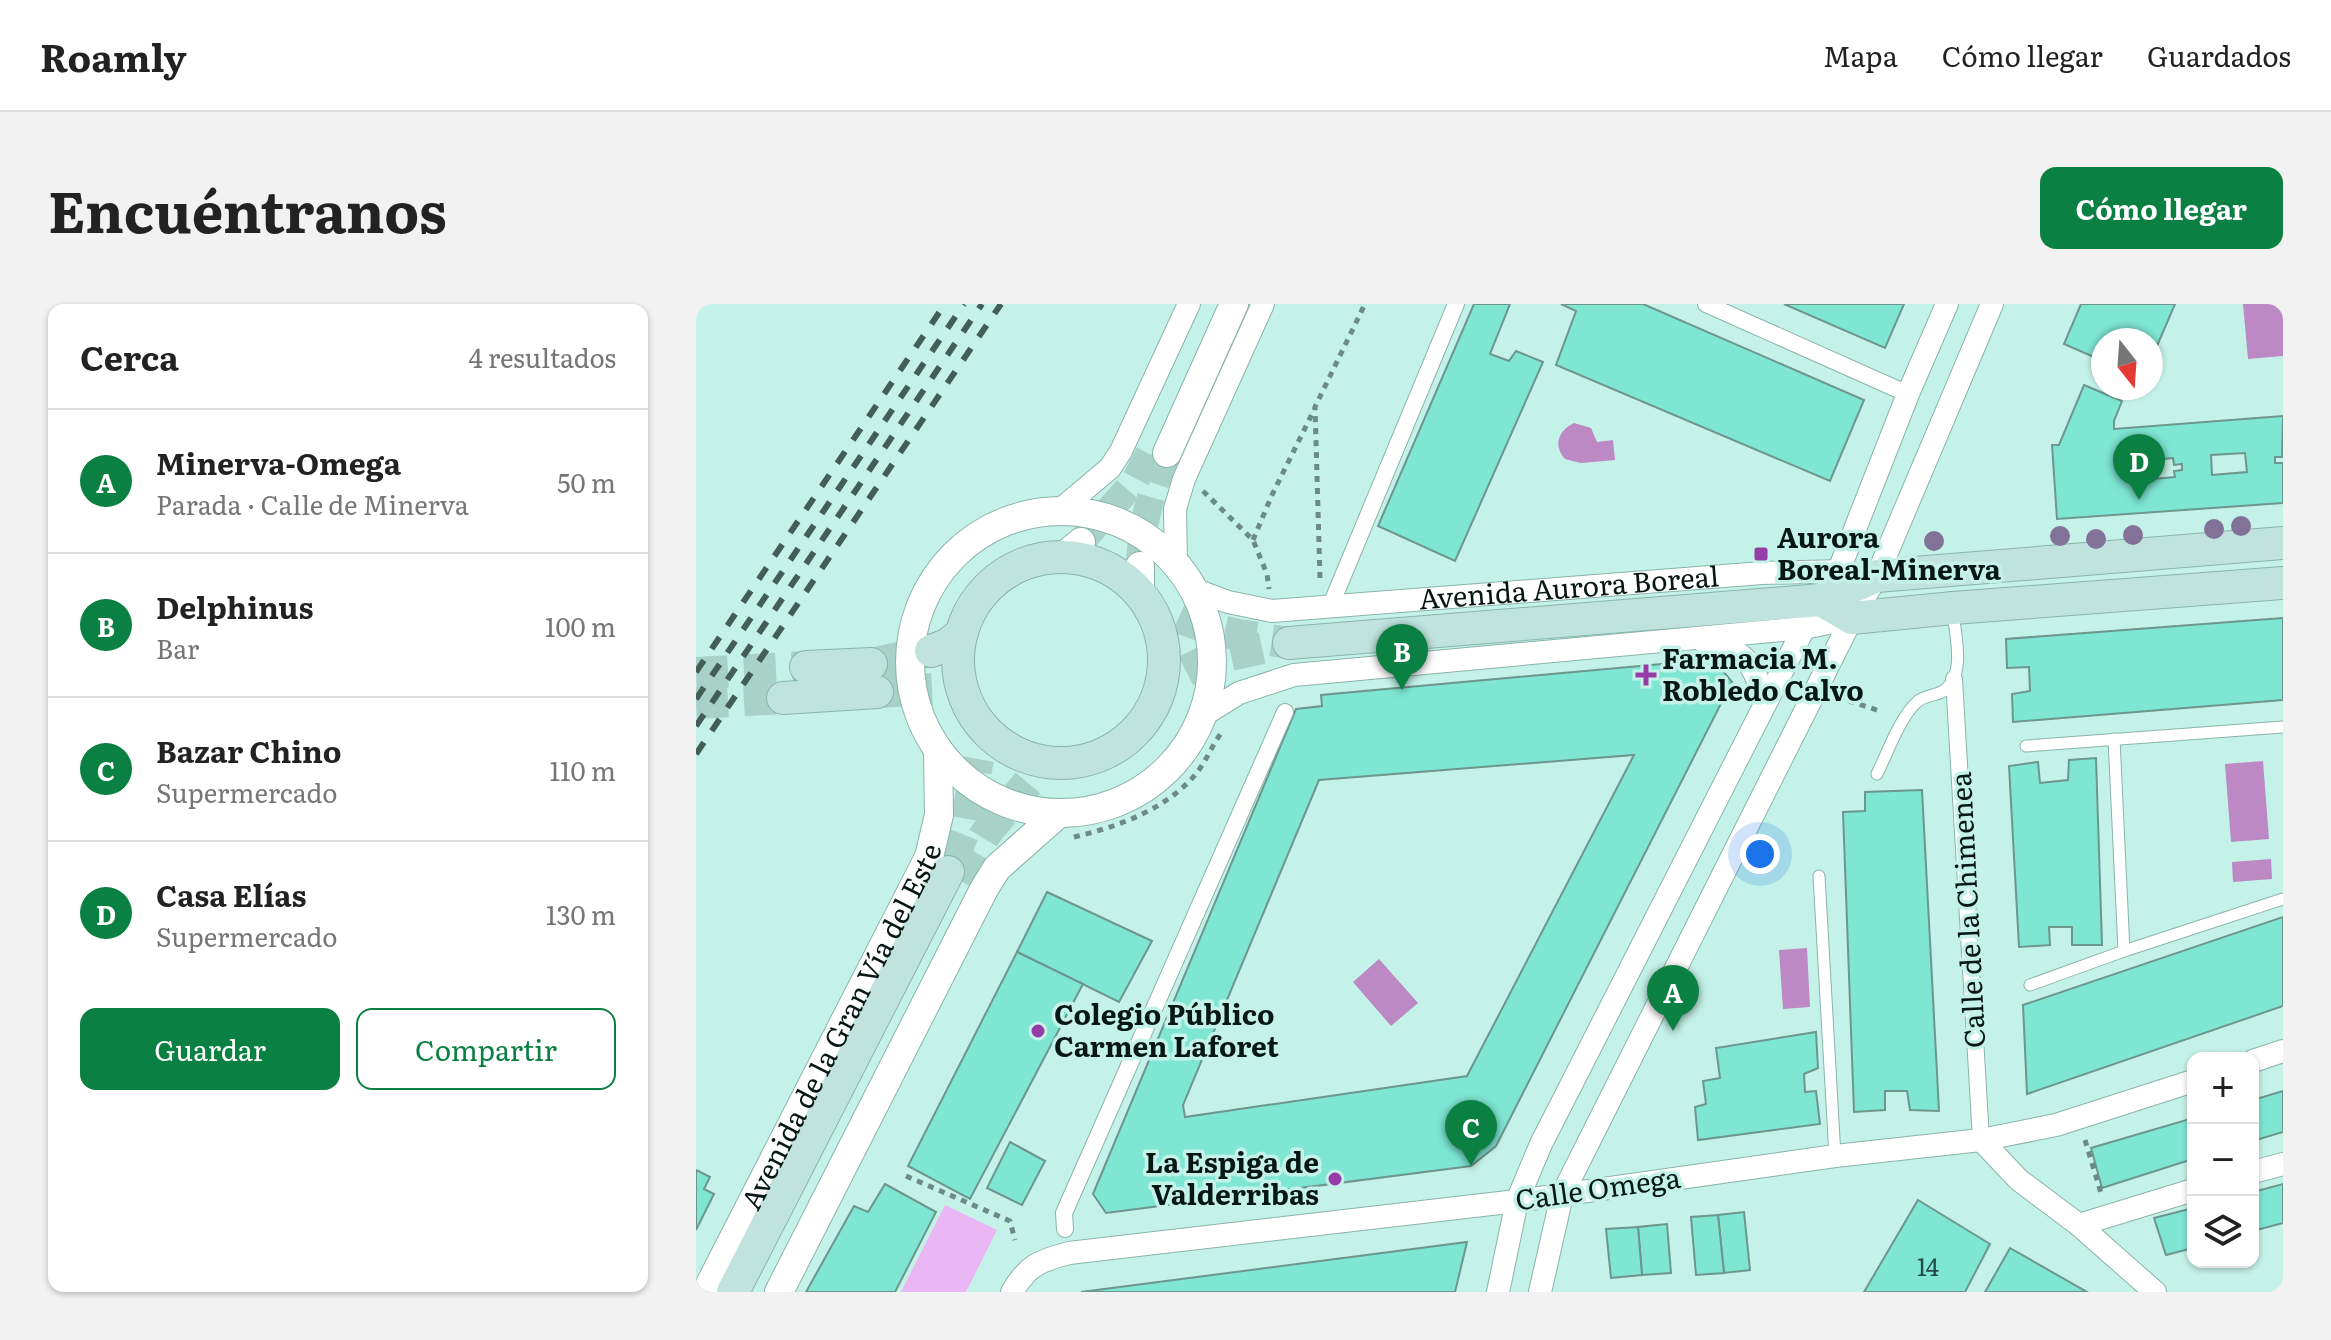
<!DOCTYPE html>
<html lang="es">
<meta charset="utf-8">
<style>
body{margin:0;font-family:Literata,serif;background:#f2f2f2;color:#222}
.controls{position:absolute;right:24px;bottom:24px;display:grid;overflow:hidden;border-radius:16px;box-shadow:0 2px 6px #0004}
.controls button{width:72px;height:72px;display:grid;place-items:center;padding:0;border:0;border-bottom:2px solid #e0e0e0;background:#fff;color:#222;font:40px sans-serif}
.compass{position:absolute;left:1395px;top:24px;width:72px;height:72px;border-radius:50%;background:#fff;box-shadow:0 2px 6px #0004;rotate:163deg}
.you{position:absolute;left:1064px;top:550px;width:28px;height:28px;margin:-20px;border:6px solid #fff;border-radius:50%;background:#1a73e8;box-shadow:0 0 0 12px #1a73e833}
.badge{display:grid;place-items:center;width:52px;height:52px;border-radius:50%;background:#0b8043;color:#fff;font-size:26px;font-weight:700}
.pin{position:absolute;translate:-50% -66px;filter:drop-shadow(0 2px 4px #0008)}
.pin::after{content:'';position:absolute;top:42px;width:28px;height:24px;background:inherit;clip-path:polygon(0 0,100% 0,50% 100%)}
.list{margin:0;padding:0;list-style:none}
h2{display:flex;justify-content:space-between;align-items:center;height:104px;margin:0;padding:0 32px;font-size:34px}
h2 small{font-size:26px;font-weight:400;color:#767676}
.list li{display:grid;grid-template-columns:52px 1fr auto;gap:24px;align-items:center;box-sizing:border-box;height:144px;padding:0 32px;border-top:2px solid #e0e0e0}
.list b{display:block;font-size:30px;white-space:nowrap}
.list p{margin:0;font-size:26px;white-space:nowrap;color:#767676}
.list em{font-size:26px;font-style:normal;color:#767676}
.actions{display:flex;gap:16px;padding:24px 32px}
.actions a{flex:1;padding:18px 0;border:2px solid #0b8043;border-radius:16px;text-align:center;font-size:28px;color:#0b8043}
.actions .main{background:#0b8043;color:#fff}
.icon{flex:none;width:44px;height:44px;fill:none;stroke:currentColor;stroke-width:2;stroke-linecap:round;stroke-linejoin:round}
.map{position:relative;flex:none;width:1587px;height:988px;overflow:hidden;border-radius:16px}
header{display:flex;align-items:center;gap:48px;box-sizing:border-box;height:112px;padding:0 40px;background:#fff;border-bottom:2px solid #e0e0e0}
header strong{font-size:38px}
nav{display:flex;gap:44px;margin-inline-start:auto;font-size:28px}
.intro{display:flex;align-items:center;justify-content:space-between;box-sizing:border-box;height:192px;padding:0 48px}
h1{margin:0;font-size:56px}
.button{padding:20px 36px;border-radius:16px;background:#0b8043;color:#fff;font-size:28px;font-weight:700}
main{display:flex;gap:48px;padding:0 48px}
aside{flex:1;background:#fff;border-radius:16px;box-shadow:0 2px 6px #0004}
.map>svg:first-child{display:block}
</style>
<header>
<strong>Roamly</strong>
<nav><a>Mapa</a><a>Cómo llegar</a><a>Guardados</a></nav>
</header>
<div class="intro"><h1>Encuéntranos</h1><a class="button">Cómo llegar</a></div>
<main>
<aside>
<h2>Cerca<small>4 resultados</small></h2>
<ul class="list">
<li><span class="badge">A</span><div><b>Minerva-Omega</b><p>Parada · Calle de Minerva</p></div><em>50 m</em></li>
<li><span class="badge">B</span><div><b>Delphinus</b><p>Bar</p></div><em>100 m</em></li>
<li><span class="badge">C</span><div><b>Bazar Chino</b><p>Supermercado</p></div><em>110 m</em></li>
<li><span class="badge">D</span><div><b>Casa Elías</b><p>Supermercado</p></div><em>130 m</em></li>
</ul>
<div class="actions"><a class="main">Guardar</a><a>Compartir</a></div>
</aside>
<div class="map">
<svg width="1587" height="988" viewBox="0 0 1587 988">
<rect width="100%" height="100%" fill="#c5f2e8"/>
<polygon fill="#eab6f4" points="249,901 301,926 270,988 205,988"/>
<g fill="#bc89c5">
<polygon points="1547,0 1587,0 1587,52 1552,55"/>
<path d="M878 119 895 124 901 138 917 136 919 156 885 159 869 155C857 141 862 127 878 119Z"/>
<polygon points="1567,457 1573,535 1535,538 1529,460"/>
<polygon points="1575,555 1576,575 1537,578 1536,558"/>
<polygon points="1111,644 1114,703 1087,705 1083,646"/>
<polygon points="683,655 722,699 695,722 657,678"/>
</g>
<g fill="#7ee6d3" stroke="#6d968d" stroke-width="2" fill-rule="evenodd">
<polygon points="778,0 814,0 794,50 813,57 820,47 847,58 759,257 682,222"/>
<polygon points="865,0 947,0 1168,96 1134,177 860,61 880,7"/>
<polygon points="1088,0 1208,0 1189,44"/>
<polygon points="1385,0 1479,0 1455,56 1455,36 1407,36 1407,57 1368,40"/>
<path d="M1388 81 1426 97 1418 117V125L1587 112 1586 153H1579V159H1587V199L1361 215 1356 141H1363ZM1549 149 1551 168 1516 171 1515 151ZM1477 154 1478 161 1486 160V166L1478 167 1479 173 1457 175V168L1449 169V163L1456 162V156Z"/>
<polygon points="1587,314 1587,396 1317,418 1316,390 1334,387 1333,363 1311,364 1310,335"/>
<path d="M1010 356 1023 362 1036 378 800 842 775 862 410 909 397 890 600 405 626 402 625 391ZM938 451 771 772 489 813 487 801 623 476Z"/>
<polygon points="1400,454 1406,641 1376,641 1376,623 1353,623 1354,641 1323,643 1313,462 1342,458 1344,479 1372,476 1373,456"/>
<polygon points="1226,486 1243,807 1214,806 1211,787 1189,787 1189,806 1158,808 1147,508 1169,507 1169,488"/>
<polygon points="351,588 456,637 423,698 321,648"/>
<polygon points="1587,613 1587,702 1331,790 1327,701"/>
<polygon points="321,648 387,680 274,895 212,862"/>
<polygon points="1120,728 1122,764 1108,770 1109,788 1120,787 1124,820 1002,836 999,803 1010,800 1007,777 1024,774 1020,744"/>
<polygon points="1587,787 1587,828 1557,837 1557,796"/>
<polygon points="1497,814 1497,855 1406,884 1395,844"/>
<polygon points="314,838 349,857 326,901 291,884"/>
<polygon points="0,866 14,873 8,885 18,890 0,926"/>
<polygon points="189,880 240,908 199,988 110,988 158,902 172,908"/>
<polygon points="1587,880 1587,919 1557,927 1557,888"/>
<polygon points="1222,896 1294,940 1269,988 1168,988"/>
<polygon points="1497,904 1497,944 1470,951 1458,914"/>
<polygon points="1048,908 1054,966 1028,969 1022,911"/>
<polygon points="1022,911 1028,969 1000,971 995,913"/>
<polygon points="971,920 975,969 946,971 942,923"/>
<polygon points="942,923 946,971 915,974 910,925"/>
<polygon points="771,938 759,988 385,988"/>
<polygon points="1314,944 1391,988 1289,988"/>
</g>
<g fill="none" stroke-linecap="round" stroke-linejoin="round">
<g stroke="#a8d1c8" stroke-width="28" stroke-dasharray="28 14" stroke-linecap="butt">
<polyline points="385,238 439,177 456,145"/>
<path d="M444 262C445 222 455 188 470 151"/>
</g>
<g stroke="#a8d1c8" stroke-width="32" stroke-dasharray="32 16" stroke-linecap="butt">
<path d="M483 313C518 329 555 333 593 339"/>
<polyline points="175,360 235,347"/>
<polyline points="490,367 512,356 571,343"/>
<polyline points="0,369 110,363"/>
<polyline points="181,388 236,385"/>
<polyline points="0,399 87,394"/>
<polyline points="255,560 269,525 282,455"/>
<polyline points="262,575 291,528 332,479"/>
</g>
<defs>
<g id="service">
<polyline points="1418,435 1428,647"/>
<polyline points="1330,442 1587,423"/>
<path d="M1181 470C1191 450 1204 413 1221 398 1228 391 1241 392 1249 386 1270 369 1259 331 1257 308"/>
<polyline points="1123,572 1139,852"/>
<polyline points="1334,681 1428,647 1587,595"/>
</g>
<g id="pedestrian">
<polyline points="1010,0 1212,90"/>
<polyline points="634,303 760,0"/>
<polyline points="1258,375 1285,836"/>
<polyline points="369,925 368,909 589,408"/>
</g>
<g id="minor">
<polyline points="363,207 414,164 425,147 493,0"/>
<polyline points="480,260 479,205 488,175 567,0"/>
<path id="s1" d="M497 285 532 298 576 307 1066 269 1152 267"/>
<path d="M1009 339C1050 344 1059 361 1069 400"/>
<polyline points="506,412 543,389 598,371 1108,324 1156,314"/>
<polyline points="1557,757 1587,747"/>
<polyline points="1285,836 1323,876 1383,921 1459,988"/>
<polyline points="1557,868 1587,860"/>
<polyline points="1383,921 1497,886"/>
<path d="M316 988C332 961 343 957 373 949L821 897 1139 852 1285 836 1360 821 1497 777"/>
<polyline points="802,988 821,897 845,840 1108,324 1143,266 1212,90 1251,0"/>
<polyline points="844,988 866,891 1156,314 1181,272 1296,0"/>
</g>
<g id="tertiary">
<polyline points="471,149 538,0"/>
<circle cx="365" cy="358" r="151"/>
<polyline points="366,254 385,238"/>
<polyline points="444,289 444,262"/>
<path id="s2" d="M10 988 233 553 243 511 242 447"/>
<polyline points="83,988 288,585 301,564 363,509"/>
</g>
<g id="secondary">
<circle cx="365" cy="356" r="103"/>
<polyline points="1125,296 1156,314 1257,304 1587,279"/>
<polyline points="593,339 1125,296 1181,272 1587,239"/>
<polyline points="235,347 251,341 266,329"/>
<polyline points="110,363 175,360"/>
<polyline points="87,394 181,388"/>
<polyline points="37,988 252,568"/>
</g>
</defs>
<use href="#service" stroke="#89b4aa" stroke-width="13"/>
<use href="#pedestrian" stroke="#89b4aa" stroke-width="18"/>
<use href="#minor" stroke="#89b4aa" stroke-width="24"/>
<use href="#tertiary" stroke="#89b4aa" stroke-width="30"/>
<use href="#secondary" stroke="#89b4aa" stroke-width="34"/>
<g stroke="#6b8b84" stroke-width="5" stroke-dasharray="6 6" stroke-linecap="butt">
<polyline points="507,187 557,236 571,270 573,285"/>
<polyline points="557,236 576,191 619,104"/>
<polyline points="624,274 619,103 669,0"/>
<polyline points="1141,393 1184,407"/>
<path d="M378 533C421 523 469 506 499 471 510 458 516 441 526 428"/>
<polyline points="1389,836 1405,889"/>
<polyline points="210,872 314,917 319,936"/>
</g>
<use href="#service" stroke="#fff" stroke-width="11"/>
<use href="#pedestrian" stroke="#fff" stroke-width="16"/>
<use href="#minor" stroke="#fff" stroke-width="22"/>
<use href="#tertiary" stroke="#fff" stroke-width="28"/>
<use href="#secondary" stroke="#c0e3dd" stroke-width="32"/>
<g stroke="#435d57" stroke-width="6" stroke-dasharray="14 14" stroke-linecap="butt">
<polyline points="0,368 249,0"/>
<polyline points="0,395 268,0"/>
<polyline points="0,422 286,0"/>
<polyline points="0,450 305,0"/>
</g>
</g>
<g fill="#827298">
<circle cx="1545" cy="222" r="10"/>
<circle cx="1518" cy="225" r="10"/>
<circle cx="1437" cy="231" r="10"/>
<circle cx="1364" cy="232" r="10"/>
<circle cx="1400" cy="235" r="10"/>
<circle cx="1238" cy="237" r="10"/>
</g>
<g fill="#963ca7" stroke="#c5f2e8" stroke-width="3">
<rect x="1057" y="242" width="16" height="16" rx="4"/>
<path d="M946 359h8v8h8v8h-8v8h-8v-8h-8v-8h8z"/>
<circle cx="342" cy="727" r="8"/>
<circle cx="639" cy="875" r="8"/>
</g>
<g text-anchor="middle" stroke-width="7" stroke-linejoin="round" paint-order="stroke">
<g font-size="24" fill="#254b44">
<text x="1232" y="972">14</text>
</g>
<g font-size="28" font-weight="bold" fill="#071714" stroke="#c5f2e8" text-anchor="start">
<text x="1081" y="244">Aurora<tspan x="1081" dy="32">Boreal-Minerva</tspan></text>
<text x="966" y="365">Farmacia M.<tspan x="966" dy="32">Robledo Calvo</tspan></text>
<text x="358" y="721">Colegio Público<tspan x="358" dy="32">Carmen Laforet</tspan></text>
<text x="623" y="869" text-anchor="end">La Espiga de<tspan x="623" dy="32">Valderribas</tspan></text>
</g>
<g font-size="28" fill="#071714" stroke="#c5f2e8">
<text dy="10" stroke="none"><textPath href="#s1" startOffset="380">Avenida Aurora Boreal</textPath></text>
<text transform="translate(1272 606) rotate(-93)" y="10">Calle de la Chimenea</text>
<text dy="10" stroke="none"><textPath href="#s2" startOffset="298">Avenida de la Gran Vía del Este</textPath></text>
<text transform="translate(902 885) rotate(-8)" y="10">Calle Omega</text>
</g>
</g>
</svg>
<div class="controls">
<button>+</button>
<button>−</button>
<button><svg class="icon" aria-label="layers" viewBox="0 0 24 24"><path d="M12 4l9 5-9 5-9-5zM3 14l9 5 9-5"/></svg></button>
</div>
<svg class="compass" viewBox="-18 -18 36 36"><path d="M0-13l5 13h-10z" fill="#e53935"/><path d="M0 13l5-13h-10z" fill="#767676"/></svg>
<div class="you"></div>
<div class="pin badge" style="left:977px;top:727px">A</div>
<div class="pin badge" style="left:706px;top:386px">B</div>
<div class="pin badge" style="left:775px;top:862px">C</div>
<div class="pin badge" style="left:1443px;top:196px">D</div>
</div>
</main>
